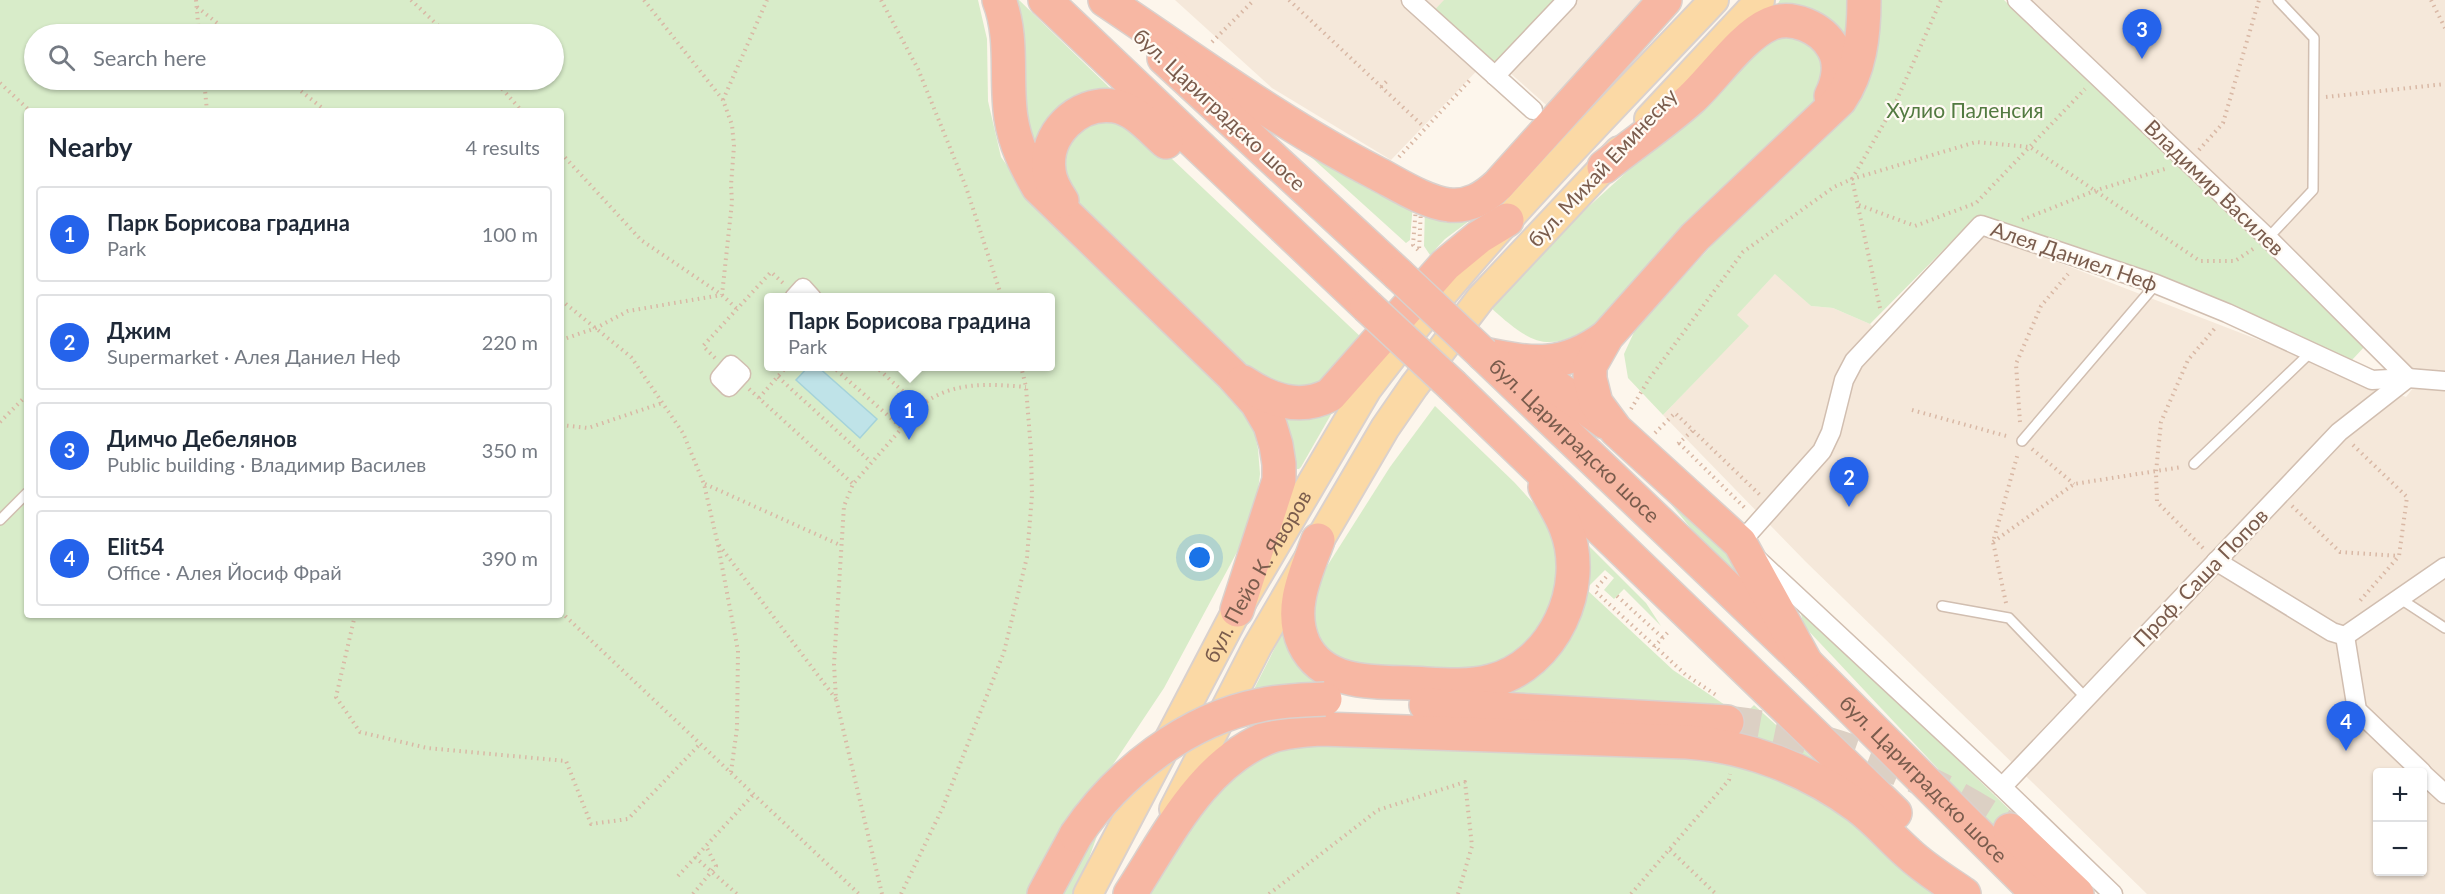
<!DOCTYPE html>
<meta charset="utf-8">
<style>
body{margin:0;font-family:Lato,sans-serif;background:#f6f6f7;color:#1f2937}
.controls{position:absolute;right:18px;bottom:18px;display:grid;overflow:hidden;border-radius:6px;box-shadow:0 2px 4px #0004}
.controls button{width:54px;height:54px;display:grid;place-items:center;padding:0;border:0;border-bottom:2px solid #e0e1e3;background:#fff;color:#1f2937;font:30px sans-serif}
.you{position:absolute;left:1200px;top:558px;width:21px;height:21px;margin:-15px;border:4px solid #fff;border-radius:50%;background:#1a73e8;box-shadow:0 0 0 9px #1a73e833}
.badge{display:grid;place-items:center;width:39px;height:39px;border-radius:50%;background:#2563eb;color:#fff;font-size:20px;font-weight:700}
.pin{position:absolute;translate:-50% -50px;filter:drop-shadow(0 2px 3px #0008)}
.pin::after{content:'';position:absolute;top:32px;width:21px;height:18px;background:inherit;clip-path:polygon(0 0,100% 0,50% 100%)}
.popup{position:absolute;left:764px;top:293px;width:291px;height:78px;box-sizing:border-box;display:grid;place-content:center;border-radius:6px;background:#fff;filter:drop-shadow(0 2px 4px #0005);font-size:20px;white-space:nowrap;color:#747a83}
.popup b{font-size:22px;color:#1f2937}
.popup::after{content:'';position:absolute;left:50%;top:100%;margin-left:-12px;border:12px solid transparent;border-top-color:#fff}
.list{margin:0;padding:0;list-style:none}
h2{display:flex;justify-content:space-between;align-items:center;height:78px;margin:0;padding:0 24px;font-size:26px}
h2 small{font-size:20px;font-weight:400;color:#747a83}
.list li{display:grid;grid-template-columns:39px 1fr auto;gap:18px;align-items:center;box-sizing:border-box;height:96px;margin:0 12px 12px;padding:0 12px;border:2px solid #e0e1e3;border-radius:6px}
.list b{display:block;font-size:22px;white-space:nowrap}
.list p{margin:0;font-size:20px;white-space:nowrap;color:#747a83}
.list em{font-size:20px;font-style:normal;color:#747a83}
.icon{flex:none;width:33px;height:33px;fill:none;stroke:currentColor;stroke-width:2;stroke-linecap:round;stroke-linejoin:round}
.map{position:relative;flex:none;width:2445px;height:894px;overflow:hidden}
.search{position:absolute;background:#fff;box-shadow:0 2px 4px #0004;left:24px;top:24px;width:540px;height:66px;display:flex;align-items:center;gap:15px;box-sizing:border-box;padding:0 21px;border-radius:33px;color:#747a83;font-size:22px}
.panel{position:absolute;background:#fff;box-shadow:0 2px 4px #0004;left:24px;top:108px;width:540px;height:510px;border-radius:6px}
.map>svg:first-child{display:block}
</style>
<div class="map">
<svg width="2445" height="894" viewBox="0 0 2445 894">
<rect width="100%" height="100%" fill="#fdf6ec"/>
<g fill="#f5e8da" fill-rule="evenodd">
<polygon points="1175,0 1652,0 1553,111 1491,56 1391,160 1272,88"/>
<path d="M2031 0H2445V894H2147L1805 561 1663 415 1748 326 1736 315 1776 273 1811 306 1833 308 1870 324 1885 339 1985 234 2406 397 2421 378ZM2378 772H2422V872H2378Z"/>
</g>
<g fill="#d8ecc9" fill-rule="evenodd">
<path d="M0 0H978L987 39 988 101 1001 157 1026 192 1194 356 1243 409 1254 430 1258 449 1260 474 1257 498 1251 526 1164 688 1086 805 1033 894H0ZM34 34H554V80H34ZM27 111H561V615H27ZM768 298H1050V366H768Z"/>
<polygon points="1009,0 1019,0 1113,91 1037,153 1027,132"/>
<polygon points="1444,0 1567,0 1495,76 1429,16"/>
<polygon points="1780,0 1854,0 1851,42 1777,5"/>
<polygon points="1873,0 2004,0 2366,345 2352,360 2157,275 1975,218 1870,324 1833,308 1811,306 1775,274 1737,315 1749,326 1663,415 1628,378 1624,354 1635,330 1734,221 1843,116"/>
<path d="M1781 31 1823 50 1827 91 1603 320C1550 354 1535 348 1490 307L1586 209Z"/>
<polygon points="1228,96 1413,203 1410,240 1406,243 1311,157"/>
<polygon points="1091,119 1136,125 1363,339 1318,386 1298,390 1256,374 1230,352 1080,208 1060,163 1063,148"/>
<polygon points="1489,206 1445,239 1430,255 1424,246 1425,207"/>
<polygon points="1435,406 1514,482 1548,519 1561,573 1545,626 1515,656 1482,670 1352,668 1329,657 1309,621 1317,582 1390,467"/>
<polygon points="1333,411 1301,467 1299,469 1293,469 1280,418"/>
<polygon points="1677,499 1726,545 1753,592 1711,553 1671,504"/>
<polygon points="1587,544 1646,603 1661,626 1624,589 1614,599 1604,590 1614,578 1605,570 1586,589 1673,670 1728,707 1306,688 1251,695 1284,630 1306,665 1513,685"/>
<polygon points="1799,606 2019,819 2003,838 1804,626"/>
<polygon points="1754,705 1818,763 1738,739 1742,717"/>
<polygon points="1293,742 1715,757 1755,765 1844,808 1934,894 1150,894 1181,836 1221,779"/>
<polygon points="1097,836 1085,869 1072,894 1056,894"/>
</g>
<polygon fill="#bfe3e8" stroke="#a5d3da" stroke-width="1.5" points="809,366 818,367 877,419 860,438 796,380"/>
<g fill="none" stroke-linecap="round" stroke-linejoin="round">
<path stroke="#dcd0c4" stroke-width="33" stroke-dasharray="33 16" stroke-linecap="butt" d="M1727 722C1825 733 1929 775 2010 830"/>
<defs>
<g id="lane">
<polyline points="2268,238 2313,190 2314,38 2278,0"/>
<polyline points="2022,441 2156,284"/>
<polyline points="2194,464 2311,352"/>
<polyline points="0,520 27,493"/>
<polyline points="2399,598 2445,628"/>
<polyline points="1942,606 2009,618 2086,698"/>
</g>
<g id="street">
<polyline points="1411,0 1533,110"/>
<polyline points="2017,0 2268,238 2408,378"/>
<polyline points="1495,76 1567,0"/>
<polyline points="794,298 803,288 812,298"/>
<polygon points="731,365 741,374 729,387 720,378"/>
<polyline points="2216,561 2332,632 2345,636 2445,567"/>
<polyline points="2345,636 2357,710 2422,772"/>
<polyline points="2422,773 2445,794"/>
<polyline points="2002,787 2339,432 2408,378"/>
<polyline points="2113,894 2002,787 1740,543 1822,451 1831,432 1844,380 1854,361 1981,225 2156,284 2227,313 2372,380 2408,378 2445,381"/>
</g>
<g id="primary">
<polyline points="1649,119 1760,0"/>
<polyline points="1174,809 1257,647 1385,428 1414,386 1481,298 1619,151"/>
<path id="s1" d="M1088 894 1237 610 1367 389C1471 250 1595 126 1714 0"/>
</g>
<g id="highway">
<path d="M999 0C1014 39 1005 78 1011 118 1015 144 1025 164 1038 187L1232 375 1257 403 1270 425 1276 445 1279 464V480L1237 610"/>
<polyline points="1045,0 1367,306"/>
<path d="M1105 0C1195 60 1282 125 1378 174 1399 185 1425 202 1449 205 1469 207 1484 198 1498 185L1665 0"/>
<polyline points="1164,58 1398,274"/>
<path d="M1604 167C1633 144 1664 123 1691 99 1714 78 1742 36 1770 24 1792 14 1822 28 1833 48 1842 63 1838 82 1831 96"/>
<path d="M1062 201C1056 192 1050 182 1049 171 1044 135 1077 101 1114 106 1135 109 1151 129 1166 142"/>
<path id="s2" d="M1483 354 1806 663 2038 894"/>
<path d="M1483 354C1533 364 1563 369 1606 337"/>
<polyline points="1522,362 1605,422"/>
<path d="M1243 382C1270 400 1299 411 1330 395L1445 265 1479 237 1507 220"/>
<polyline points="1453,386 1895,813"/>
<path d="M1318 540C1306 573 1288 609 1304 644 1323 684 1372 682 1409 683 1436 684 1464 688 1491 681 1554 665 1589 587 1566 528 1561 514 1552 501 1545 487"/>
<path d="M1806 663 1740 543 1616 430 1596 403 1590 379V366L1607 336 1695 237 1840 100C1860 71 1864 35 1864 0"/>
<polyline points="1426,705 1727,722"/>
<polyline points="2010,830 2077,894"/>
<polyline points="1044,894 1076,835"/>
<path d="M1130 894C1168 836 1203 761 1272 736 1288 731 1306 730 1322 729L1687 742C1748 746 1808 770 1857 806 1876 820 1891 838 1908 853 1925 869 1945 881 1964 894"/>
</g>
</defs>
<use href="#lane" stroke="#d1beb0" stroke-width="12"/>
<use href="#street" stroke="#d1beb0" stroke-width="21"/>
<use href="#primary" stroke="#dad1cd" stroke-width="32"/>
<use href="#highway" stroke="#dad1cd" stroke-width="36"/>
<g stroke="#d9b8a5" stroke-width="4" stroke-dasharray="1.5 4.5" stroke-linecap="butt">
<polyline points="196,0 199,34"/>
<polyline points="411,0 447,34"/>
<polyline points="644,0 723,100 732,125 734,146 731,185 732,202 722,295"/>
<polyline points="881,0 918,69 966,187 1002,298"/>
<polyline points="1289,0 1424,127"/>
<polyline points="2431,0 2445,28"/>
<polyline points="197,7 231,34"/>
<polyline points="1212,42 1254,0"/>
<polyline points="204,80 207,111"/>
<polyline points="287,80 326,111"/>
<polyline points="494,80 522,111"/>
<polyline points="0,83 30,111"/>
<polyline points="1381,87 1388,80"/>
<polyline points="2326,97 2445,84"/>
<polyline points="723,100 767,0"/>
<polyline points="2199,150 2223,123 2259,0"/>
<polyline points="561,153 641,240 722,295 737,309"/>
<polyline points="1399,157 1471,79"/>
<polygon points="1419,205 1421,209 1419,251 1413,245 1416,207"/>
<polyline points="1859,205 1915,226 1976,203 2085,89"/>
<polyline points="2022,220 2094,191 2168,168"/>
<polyline points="561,300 631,357 683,433 704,484 718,545 738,651 737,728 731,772"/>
<polyline points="1880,308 1852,179 1895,104 1941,0"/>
<polyline points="561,340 596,328 628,311 721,295"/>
<polyline points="715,358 703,346 771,272 783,283"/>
<polyline points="832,366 902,428"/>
<polyline points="875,366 920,407"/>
<polyline points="778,377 871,462"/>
<polyline points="749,389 853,484"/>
<polyline points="759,398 787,366"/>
<polyline points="1631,409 1649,379 1743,252 1834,187 1852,179 1976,142 2030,147 2200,261 2235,261 2253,249"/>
<polyline points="1912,410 2010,437"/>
<polyline points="0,422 27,395"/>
<polyline points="2020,422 2016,364 2041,306 2068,274"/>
<polyline points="561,425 588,428 662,403"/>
<polyline points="1655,433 1675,413 1760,495"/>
<polyline points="1679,443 1746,509"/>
<polyline points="1678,444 1693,430"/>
<polyline points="2353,445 2407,497 2399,556 2359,602"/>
<polyline points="2032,449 2074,484"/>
<polyline points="705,484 840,545"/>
<polyline points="2292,506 2340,552 2399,556"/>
<polyline points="1993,542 2074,484 2182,467"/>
<polyline points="719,545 836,699"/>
<polyline points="2203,548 2157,502 2156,472 2161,422 2188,360 2216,327"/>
<polyline points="1597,587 1607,576"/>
<polyline points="1596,592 1686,675 1716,695"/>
<polyline points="1617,596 1663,638"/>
<polyline points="2006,603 1993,542 2018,453"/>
<polyline points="561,612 859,894"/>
<polyline points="355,615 336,697 360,732 427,748 566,761 591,824 628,819 700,744"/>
<polyline points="1654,647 1670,630"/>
<polyline points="1670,850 1716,894"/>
<polyline points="695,857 737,894"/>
<polyline points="678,876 753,795"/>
<polyline points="693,894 716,866 706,846"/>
<path d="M882 894 836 699 834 664 844 506 853 484 923 404C954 381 989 384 1026 387"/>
<polyline points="901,894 943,807 1004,652 1027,557 1032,495 1031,451 1026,387 1021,366"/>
<polyline points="1269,894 1378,810 1465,782 1472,846 1458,894"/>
<polyline points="1631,894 1729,780 1730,774"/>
</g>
<use href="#lane" stroke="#fff" stroke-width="9"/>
<use href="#street" stroke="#fff" stroke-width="18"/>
<use href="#primary" stroke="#fbd9a5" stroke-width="28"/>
<use href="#highway" stroke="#f7b7a3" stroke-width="33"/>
<defs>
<g id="highway-bridge">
<polyline points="1398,274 1483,354"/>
<polyline points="1367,306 1453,386"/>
<path d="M1076 835C1117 774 1187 719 1261 705 1282 700 1304 700 1325 699"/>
</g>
</defs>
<use href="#highway-bridge" stroke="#dad1cd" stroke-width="36" stroke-linecap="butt"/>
<use href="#highway-bridge" stroke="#f7b7a3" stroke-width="33"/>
</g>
<g text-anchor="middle" stroke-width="4.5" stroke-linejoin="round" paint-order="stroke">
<g font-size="21" fill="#7a5c4d" stroke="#fffaf3">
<text transform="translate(1219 110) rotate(43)" y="7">бул. Цариградско шосе</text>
<text transform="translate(1603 168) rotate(-47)" y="7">бул. Михай Еминеску</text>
<text transform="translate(2214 188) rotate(44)" y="7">Владимир Василев</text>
<text transform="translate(2074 257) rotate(19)" y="7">Алея Даниел Неф</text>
<text dy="7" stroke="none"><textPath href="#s2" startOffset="126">бул. Цариградско шосе</textPath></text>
<text dy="7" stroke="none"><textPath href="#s1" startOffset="360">бул. Пейо К. Яворов</textPath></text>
<text transform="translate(2201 578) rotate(-46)" y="7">Проф. Саша Попов</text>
<text dy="7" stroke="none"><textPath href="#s2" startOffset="612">бул. Цариградско шосе</textPath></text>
</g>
<g font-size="21" fill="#537a41" stroke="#fffaf3">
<text x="1965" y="118">Хулио Паленсия</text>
</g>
</g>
</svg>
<div class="controls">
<button>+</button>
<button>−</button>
</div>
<div class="you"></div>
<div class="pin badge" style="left:909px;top:440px">1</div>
<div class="popup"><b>Парк Борисова градина</b>Park</div>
<div class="pin badge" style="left:1849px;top:507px">2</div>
<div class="pin badge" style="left:2142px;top:59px">3</div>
<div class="pin badge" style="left:2346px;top:751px">4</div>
<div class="search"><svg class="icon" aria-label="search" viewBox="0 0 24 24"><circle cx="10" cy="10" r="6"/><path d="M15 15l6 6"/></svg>Search here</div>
<section class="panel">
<h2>Nearby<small>4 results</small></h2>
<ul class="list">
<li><span class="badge">1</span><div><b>Парк Борисова градина</b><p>Park</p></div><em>100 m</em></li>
<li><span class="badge">2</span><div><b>Джим</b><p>Supermarket · Алея Даниел Неф</p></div><em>220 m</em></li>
<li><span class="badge">3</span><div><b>Димчо Дебелянов</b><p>Public building · Владимир Василев</p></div><em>350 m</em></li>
<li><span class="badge">4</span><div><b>Elit54</b><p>Office · Алея Йосиф Фрай</p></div><em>390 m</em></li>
</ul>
</section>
</div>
